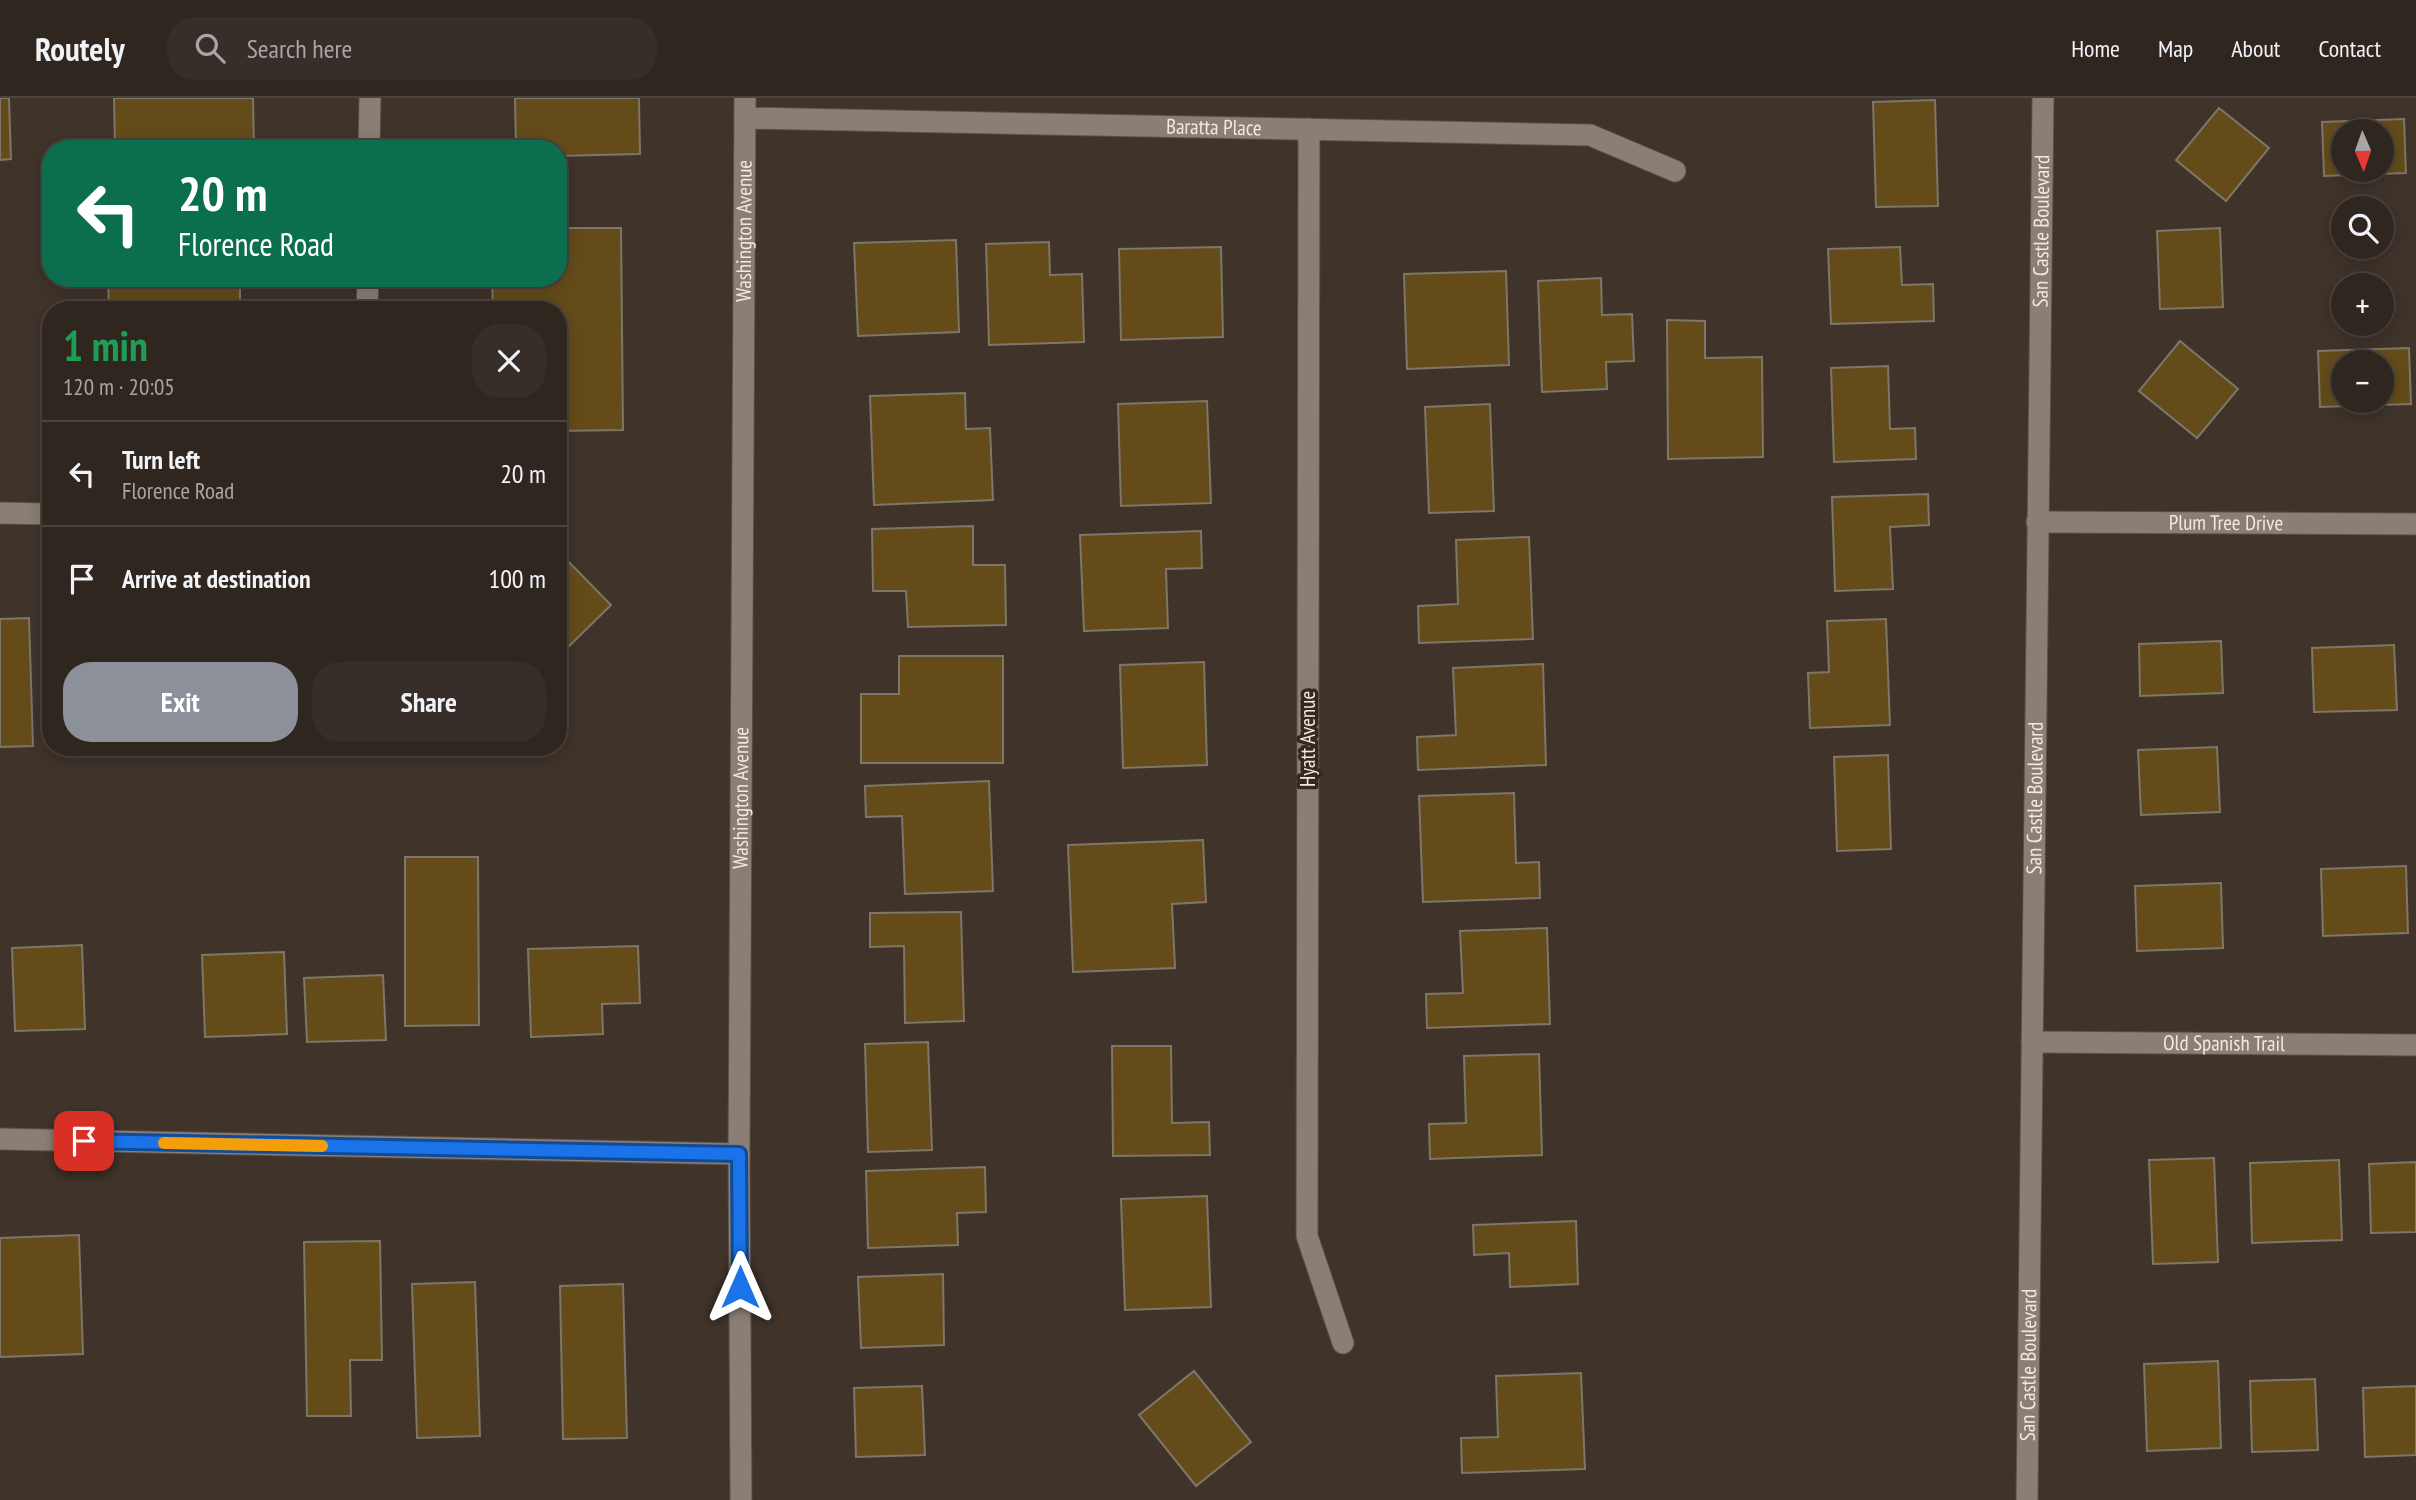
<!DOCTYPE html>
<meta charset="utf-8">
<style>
:root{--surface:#2f2620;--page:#372e29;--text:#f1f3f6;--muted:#a7a5a5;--line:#4a433e;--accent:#8c9099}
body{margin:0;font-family:"PT Sans Narrow",sans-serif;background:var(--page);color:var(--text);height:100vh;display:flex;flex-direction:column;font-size:26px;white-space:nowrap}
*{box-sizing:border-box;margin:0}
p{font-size:23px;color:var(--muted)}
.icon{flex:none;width:38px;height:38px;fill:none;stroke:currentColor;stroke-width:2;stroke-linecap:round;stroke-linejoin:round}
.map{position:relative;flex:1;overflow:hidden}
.details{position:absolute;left:42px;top:203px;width:525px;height:455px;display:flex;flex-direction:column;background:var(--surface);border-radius:28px;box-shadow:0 4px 18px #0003,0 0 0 2px var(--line)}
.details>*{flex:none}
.guide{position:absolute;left:42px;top:42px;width:525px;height:147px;border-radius:28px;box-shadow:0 4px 18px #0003,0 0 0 2px var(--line);background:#0b6e4f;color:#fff;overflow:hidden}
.needle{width:46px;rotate:178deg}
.controls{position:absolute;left:2331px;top:21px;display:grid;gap:14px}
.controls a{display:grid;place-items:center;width:63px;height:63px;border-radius:50%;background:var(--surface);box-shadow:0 4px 18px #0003,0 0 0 2px var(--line);font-size:35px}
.pin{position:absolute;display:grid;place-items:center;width:60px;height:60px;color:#fff;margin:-30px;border-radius:14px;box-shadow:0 4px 10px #0006}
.me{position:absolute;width:77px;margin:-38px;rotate:0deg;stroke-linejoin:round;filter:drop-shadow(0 0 5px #0008)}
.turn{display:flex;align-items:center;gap:24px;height:147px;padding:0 21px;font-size:32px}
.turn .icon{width:91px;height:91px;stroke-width:2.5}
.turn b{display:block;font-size:49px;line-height:60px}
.round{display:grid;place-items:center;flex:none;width:74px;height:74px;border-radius:28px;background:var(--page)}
.headline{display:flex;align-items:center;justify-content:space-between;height:119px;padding:0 21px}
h1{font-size:42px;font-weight:700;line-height:52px;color:#1e9e55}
.button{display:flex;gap:14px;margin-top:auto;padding:14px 21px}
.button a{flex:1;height:80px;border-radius:28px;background:var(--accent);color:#fff;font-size:28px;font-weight:700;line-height:80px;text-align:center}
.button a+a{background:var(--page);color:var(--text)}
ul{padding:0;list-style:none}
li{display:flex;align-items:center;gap:21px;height:105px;padding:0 21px;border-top:2px solid var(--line)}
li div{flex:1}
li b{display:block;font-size:26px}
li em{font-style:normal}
header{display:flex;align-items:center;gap:42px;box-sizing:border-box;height:98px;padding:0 35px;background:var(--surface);border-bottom:2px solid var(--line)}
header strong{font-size:33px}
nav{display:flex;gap:38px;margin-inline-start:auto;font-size:24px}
.search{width:490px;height:63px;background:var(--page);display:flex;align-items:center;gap:18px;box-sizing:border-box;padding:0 24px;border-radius:28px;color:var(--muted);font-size:26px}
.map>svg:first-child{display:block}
</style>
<header>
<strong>Routely</strong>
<div class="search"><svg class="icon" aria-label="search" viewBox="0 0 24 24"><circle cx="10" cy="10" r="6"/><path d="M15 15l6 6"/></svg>Search here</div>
<nav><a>Home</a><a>Map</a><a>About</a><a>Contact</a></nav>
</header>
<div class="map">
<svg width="2416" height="1402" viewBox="0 0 2416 1402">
<rect width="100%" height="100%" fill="#3f332a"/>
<g fill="#644c1a" stroke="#7e7669" stroke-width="2" fill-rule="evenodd">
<path d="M0,0h9l2,61 -11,1z"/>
<path d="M114,0h139l1,51h-139z"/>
<path d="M515,0h124l1,56 -82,2v-7h-42z"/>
<path d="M1935,2l3,106 -62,1 -3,-105z"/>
<path d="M2219,10l50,40 -43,53 -50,-41z"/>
<path d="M2404,21l2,54 -82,3 -2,-54zM2343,33h39v39h-39z"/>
<path d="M558,130h63l2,202 -65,1v-121h-65l-1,-32h66z"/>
<path d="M2220,130l3,79 -63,2 -3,-78z"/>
<path d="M956,142l3,92 -101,4 -4,-93z"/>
<path d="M1049,144l1,33 32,-1 2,68 -95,3 -3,-101z"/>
<path d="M1221,149l2,90 -102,3 -2,-91z"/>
<path d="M1900,149l2,38 31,-1 1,37 -103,3 -3,-75z"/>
<path d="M1506,173l3,94 -102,4 -3,-95z"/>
<path d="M108,180h132v32h-131z"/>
<path d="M1601,180l1,37 30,-1 2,47 -28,1 1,27 -65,3 -4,-111z"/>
<path d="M1667,222l38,1v37l57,-1 1,100 -95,2z"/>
<path d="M2180,243l58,48 -41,49 -58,-47z"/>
<path d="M2409,250l2,56 -91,3 -2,-56zM2343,264h39v39h-39z"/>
<path d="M1888,268l2,63 25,-1 1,31 -82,3 -3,-94z"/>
<path d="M965,295l1,36 24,-1 3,72 -119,5 -4,-109z"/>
<path d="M1207,303l4,102 -90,3 -3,-102z"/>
<path d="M1490,306l4,107 -65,2 -4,-106z"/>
<path d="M1928,396l1,31 -39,2 3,62 -58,2 -3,-94z"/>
<path d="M973,428v39h32l1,60 -98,2 -2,-36h-33l-1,-62z"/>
<path d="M1201,433l1,37 -36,1 2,59 -84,3 -4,-96z"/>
<path d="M1529,439l4,102 -114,4 -1,-37 40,-2 -2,-64z"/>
<path d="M558,453l53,54 -53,52z"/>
<path d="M29,520l4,128 -33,1v-128z"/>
<path d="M1886,521l4,106 -80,3 -2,-55 21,-1 -2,-51z"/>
<path d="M2221,543l2,52 -83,3 -1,-52z"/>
<path d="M2394,547l3,65 -83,2 -2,-64z"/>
<path d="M899,558h104v107h-142v-69h38z"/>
<path d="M1204,564l3,103 -84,3 -3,-103z"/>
<path d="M1543,566l3,101 -128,5 -1,-33 39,-2 -3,-67z"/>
<path d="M85,649h196v4l-196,2z"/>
<path d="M2217,649l3,65 -79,3 -3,-65z"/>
<path d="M1888,657l3,94 -54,2 -3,-94z"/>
<path d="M989,683l4,110 -88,3 -3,-78 -36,1 -1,-31z"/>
<path d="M1514,695l2,70 23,-1 1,36 -117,4 -4,-106z"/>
<path d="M1203,742l3,62 -34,2 3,64 -102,4 -5,-127z"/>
<path d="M405,759h73l1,168 -74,1z"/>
<path d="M2406,768l2,67 -85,3 -2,-67z"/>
<path d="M2221,785l2,65 -86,3 -2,-65z"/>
<path d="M961,814l3,109 -59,2 -1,-77 -34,1v-34z"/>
<path d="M1547,830l3,96 -123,4 -1,-34 37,-1 -3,-62z"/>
<path d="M82,847l3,84 -70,2 -3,-83z"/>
<path d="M638,848l2,57 -38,1 1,30 -72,3 -3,-88z"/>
<path d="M284,854l3,82 -82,3 -3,-82z"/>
<path d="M383,877l3,65 -79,2 -3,-64z"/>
<path d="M928,944l4,108 -64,2 -3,-108z"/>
<path d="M1112,948h59l1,77 37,-1 1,33 -97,1z"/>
<path d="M1539,956l3,101 -112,4 -1,-35 37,-1 -2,-67z"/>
<path d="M2214,1060l4,104 -65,2 -4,-104z"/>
<path d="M2339,1062l3,80 -90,3 -2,-80z"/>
<path d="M2416,1064v70l-45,1 -2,-69z"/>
<path d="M985,1069l1,45 -29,1 1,32 -90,3 -2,-77z"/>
<path d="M1207,1098l4,111 -86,3 -4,-111z"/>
<path d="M1576,1123l2,63 -68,3 -1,-34 -35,2 -1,-30z"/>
<path d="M79,1137l4,119 -83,3v-119z"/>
<path d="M380,1143l2,119h-32l1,56h-44l-3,-174z"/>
<path d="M943,1176l1,71 -83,3 -3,-71z"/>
<path d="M475,1184l5,154 -63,2 -5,-154z"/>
<path d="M623,1186l4,154 -64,1 -3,-153z"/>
<path d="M2218,1263l3,87 -74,3 -3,-87z"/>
<path d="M1194,1273l57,71 -55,44 -57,-71z"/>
<path d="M1581,1275l4,96 -123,4 -1,-35 37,-1 -2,-61z"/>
<path d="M2315,1281l3,71 -66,2 -2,-71z"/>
<path d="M922,1288l3,69 -69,2 -2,-69z"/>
<path d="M2416,1288v69l-51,2 -2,-69z"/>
</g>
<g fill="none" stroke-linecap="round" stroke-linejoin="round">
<g stroke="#5a5048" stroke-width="23">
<g id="minor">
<path id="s1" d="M745,20l845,17 85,36"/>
<path d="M1309,31l-2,1107 36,107"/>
<path d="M369,51l1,-51"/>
<path d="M367,212l1,-32"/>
<path d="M0,415l51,1"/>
<path id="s2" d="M2037,424l379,2"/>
<path id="s3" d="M2032,944l384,3"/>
<path d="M0,1041l739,15"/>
<path id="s4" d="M741,1402l-2,-346 6,-1056"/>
<path id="s5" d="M2027,1402l16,-1402"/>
</g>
</g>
<use href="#minor" stroke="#8b7e74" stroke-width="21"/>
</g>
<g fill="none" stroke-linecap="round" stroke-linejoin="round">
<g stroke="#114b97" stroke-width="18">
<path id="route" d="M84,1043l655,13 1,133"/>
</g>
<use href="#route" stroke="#1a73e8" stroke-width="12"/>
<path stroke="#f59e0b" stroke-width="12" d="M164,1045l158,3"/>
</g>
<g text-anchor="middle" stroke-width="7" stroke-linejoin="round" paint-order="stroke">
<g font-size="21" fill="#f0e8e2" stroke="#342920">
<text dy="7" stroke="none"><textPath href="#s1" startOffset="469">Baratta Place</textPath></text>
<text dy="7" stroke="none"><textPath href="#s4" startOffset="1269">Washington Avenue</textPath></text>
<text dy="7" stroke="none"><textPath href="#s5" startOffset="1269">San Castle Boulevard</textPath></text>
<text dy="7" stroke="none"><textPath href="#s2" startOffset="189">Plum Tree Drive</textPath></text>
<text transform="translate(1308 641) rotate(-90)" y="7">Hyatt Avenue</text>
<text dy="7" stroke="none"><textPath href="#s4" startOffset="702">Washington Avenue</textPath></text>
<text dy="7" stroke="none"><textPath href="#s5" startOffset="702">San Castle Boulevard</textPath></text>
<text dy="7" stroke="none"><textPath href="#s3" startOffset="192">Old Spanish Trail</textPath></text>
<text dy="7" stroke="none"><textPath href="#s5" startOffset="135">San Castle Boulevard</textPath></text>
</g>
</g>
</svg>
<div class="controls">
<a><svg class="needle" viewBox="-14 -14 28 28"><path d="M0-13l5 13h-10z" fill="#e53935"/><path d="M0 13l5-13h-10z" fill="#a7a5a5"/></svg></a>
<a><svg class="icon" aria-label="search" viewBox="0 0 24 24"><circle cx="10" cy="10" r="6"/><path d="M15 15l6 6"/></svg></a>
<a>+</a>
<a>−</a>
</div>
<div class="pin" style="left:84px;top:1043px;background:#d93025"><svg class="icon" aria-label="arrive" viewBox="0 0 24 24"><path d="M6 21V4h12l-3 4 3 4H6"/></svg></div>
<svg class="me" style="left:740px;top:1189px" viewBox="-20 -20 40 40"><path d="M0-17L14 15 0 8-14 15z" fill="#1a73e8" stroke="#fff" stroke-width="4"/></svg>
<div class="guide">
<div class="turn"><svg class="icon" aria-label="left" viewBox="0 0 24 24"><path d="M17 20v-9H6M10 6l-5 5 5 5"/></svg><div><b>20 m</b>Florence Road</div></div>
</div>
<section class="details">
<div class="headline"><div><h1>1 min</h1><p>120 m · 20:05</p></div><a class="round"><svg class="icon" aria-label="close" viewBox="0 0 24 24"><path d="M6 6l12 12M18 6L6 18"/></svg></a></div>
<ul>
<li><svg class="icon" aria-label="left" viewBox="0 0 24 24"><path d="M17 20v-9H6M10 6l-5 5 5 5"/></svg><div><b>Turn left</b><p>Florence Road</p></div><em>20 m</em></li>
<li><svg class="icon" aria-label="arrive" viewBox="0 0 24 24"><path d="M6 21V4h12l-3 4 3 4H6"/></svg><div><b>Arrive at destination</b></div><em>100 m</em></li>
</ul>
<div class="button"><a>Exit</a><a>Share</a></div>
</section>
</div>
